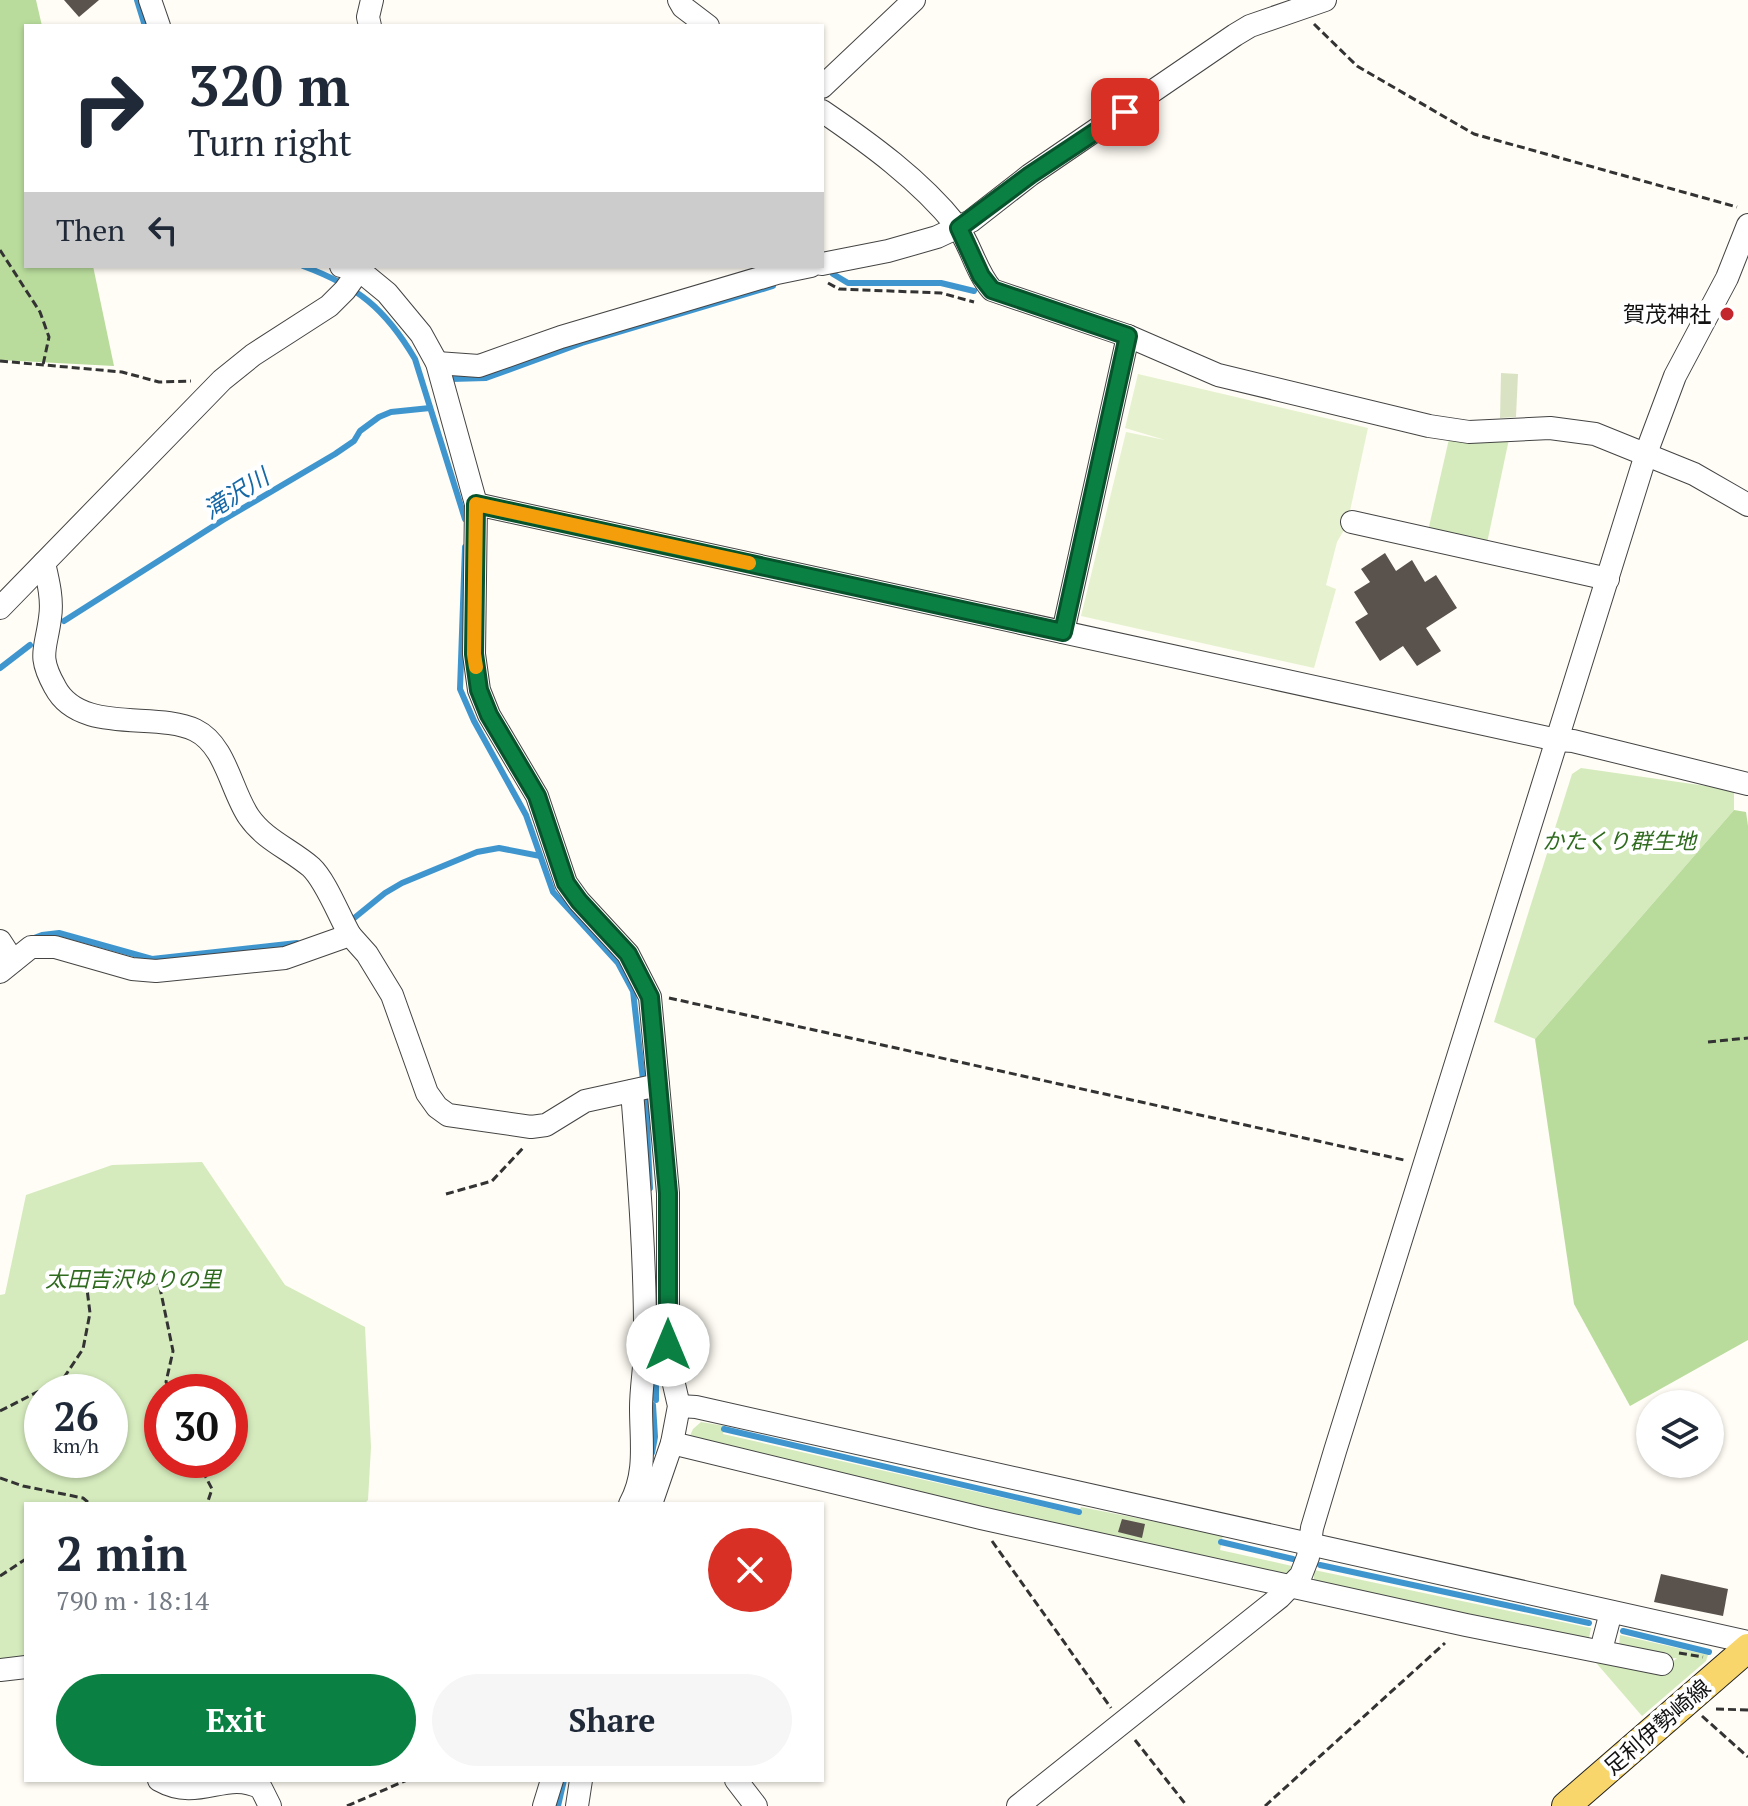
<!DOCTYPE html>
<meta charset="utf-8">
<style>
:root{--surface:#fff;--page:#f6f6f7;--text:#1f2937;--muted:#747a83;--accent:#0b8043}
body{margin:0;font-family:"PT Serif","Noto Sans JP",serif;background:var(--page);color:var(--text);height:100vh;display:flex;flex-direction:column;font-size:30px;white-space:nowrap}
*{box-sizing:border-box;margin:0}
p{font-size:26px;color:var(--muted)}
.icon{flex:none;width:44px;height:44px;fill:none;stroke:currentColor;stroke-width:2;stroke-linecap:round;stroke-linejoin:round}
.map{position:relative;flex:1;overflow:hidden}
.side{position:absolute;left:24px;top:1502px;width:800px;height:280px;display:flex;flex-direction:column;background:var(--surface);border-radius:0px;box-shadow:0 2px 6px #0004}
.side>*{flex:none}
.guide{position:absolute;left:24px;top:24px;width:800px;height:244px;border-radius:0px;box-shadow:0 2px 6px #0004;background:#fff;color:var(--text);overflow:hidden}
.controls{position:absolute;left:1636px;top:1390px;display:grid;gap:16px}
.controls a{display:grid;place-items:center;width:88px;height:88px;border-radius:50%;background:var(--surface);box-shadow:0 2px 6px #0004;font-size:40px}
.speed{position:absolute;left:24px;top:1374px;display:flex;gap:16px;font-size:40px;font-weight:700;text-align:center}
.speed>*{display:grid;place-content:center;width:104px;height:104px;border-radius:50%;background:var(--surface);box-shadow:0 2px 6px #0004;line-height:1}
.speed small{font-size:20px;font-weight:400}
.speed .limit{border:12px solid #d22;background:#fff;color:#111}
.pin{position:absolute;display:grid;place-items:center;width:68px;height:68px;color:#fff;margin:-34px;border-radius:16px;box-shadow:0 4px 12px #0006}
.me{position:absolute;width:88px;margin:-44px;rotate:0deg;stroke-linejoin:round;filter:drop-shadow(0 0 6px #0008)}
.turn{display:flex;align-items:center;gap:28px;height:168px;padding:0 32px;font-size:36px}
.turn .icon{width:104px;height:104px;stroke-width:2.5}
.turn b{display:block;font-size:56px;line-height:68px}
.then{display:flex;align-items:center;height:76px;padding:0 32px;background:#0003;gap:16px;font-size:30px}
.round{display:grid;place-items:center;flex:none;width:84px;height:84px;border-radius:42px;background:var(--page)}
.summary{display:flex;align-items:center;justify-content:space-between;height:136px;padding:0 32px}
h1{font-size:48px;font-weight:700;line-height:60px}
.primary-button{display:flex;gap:16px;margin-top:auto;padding:16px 32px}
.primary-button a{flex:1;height:92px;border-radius:48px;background:var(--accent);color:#fff;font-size:32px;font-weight:700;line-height:92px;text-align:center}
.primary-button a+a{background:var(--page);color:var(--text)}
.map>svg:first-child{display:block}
</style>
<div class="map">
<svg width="1748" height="1806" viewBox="0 0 1748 1806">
<rect width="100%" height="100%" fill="#fffdf5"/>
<g fill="#d5ebbd" fill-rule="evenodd">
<path d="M1449,439h60l-22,104 -59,-12z"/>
<path d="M1581,768l153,22v20l-199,229 -41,-17 78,-248z"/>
<path d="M202,1162l83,123 80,42 6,120 -3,53 -4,4h-338v172l-26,3v-384l5,-1 21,-99 86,-30zM42,1392h68v68h-68zM162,1392h68v68h-68z"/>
<path d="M701,1422l24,4 -2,8 355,81 3,-8 142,28 -3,15 72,16 -7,11 -597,-137 5,-11z"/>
<path d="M1314,1570l277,58 -2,10 -6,3 -266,-56 -3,-6z"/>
<path d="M1620,1635l88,20 -2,6 -64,55 -50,-58 70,14 15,-14 -13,1 -45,-14z"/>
</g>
<g fill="#b9dc9c">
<path d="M0,0h36l6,26h-16v240h67l21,100 -114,-6z"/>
<path d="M1734,810l12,2 2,14v514l-118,66 -56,-102 -39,-265z"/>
</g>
<path fill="#d9e3c4" d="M1501,373l17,1 -2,43 -16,1z"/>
<path fill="#e6f2cf" d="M1138,374l230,54 -18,83 4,2 -17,29 -11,43 10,4 -22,79 -233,-52 45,-184 39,8 -40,-12z"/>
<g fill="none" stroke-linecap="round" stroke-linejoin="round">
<g stroke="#3f96cf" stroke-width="6">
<path d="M137,0l8,26"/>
<path d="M303,266c54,20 82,42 112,93l50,160"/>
<path d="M833,274l15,9h93l33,8"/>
<path d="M451,379l35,-1 96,-35 191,-57"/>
<path d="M465,547l-5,142 14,32 52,94 27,77 65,71 15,28 13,116 4,81"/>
<path d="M64,621l159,-101 112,-66 19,-13 6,-10 19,-14 12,-5 39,-4"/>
<path d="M0,668l30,-23"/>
<path d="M353,919l32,-26 17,-10 75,-31 22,-4 41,8"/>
<path d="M34,938l8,-3 17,-2 93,26 145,-16"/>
<path d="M656,1347v53"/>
<path d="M724,1429l355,83"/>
<path d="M652,1453l3,-16 -2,-32"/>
<path d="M1221,1542l72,17"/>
<path d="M1320,1565l269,58"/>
<path d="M1623,1631l86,21"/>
<path d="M558,1806l6,-26"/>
</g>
</g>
<g fill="#5a524d">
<path d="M64,0h35l-20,17z"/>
<path d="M1385,553l11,18 16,-11 13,22 11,-7 21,33 -31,20 15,23 -24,15 -14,-20 -23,15 -25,-39 13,-8 -14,-22 16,-10 -9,-13z"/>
<path d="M1122,1519l23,5 -3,14 -24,-6z"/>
<path d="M1661,1574l67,15 -5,27 -69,-14z"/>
</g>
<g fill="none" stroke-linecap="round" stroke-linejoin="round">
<g stroke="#444" stroke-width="24">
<g id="minor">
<path d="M150,0l9,26"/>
<path d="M679,0l4,7 25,19"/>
<path d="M370,26l-2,-9 4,-17"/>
<path d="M822,87l92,-87"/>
<path d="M822,111c47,32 98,69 134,114 15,19 19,46 36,65l136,46 90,39 211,51 40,6 81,-4 45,6 99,40 54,31"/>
<path d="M822,264l66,-13 49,-14 34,-16 59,-46 205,-140 15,-9 75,-26"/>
<path d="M341,266l18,4 28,23 34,41 16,29 39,141 -2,150 5,36 10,25 48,81 29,87 13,18 49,53 22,43 18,196v152l2,22 9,39 -7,37 -21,61"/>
<path d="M437,363l42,3 82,-29 216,-64 34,-7"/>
<path d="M476,504l1081,236 16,1 175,43"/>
<path d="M1352,522l256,57"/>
<path d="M44,563c4,17 9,37 6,55 -4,32 -13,37 5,69 25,48 101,24 140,43 31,15 36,61 54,87 16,23 41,32 62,50 15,14 28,49 39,68"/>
<path d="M0,608l222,-228 31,-25 76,-49 16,-16 17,-24"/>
<path d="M1063,632l65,-296"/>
<path d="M0,941l13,20"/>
<path d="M0,972l31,-25h24l77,22 24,2 129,-13 65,-23 17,19 25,41 35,98 10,14 11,8 83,12 15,-2 39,-24 73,-16"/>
<path d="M679,1406l17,1 1052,235"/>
<path d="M672,1443l309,75 485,107 196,39"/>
<path d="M630,1504c17,-31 11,-62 11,-96 0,-18 3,-36 4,-54 1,-88 -6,-175 -13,-263"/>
<path d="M1601,1650l10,-38"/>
<path d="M0,1670l26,-3"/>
<path d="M159,1780c41,23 66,-11 102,8l9,18"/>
<path d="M736,1780l20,26"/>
<path d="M544,1806l8,-26"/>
<path d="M577,1806l4,-26"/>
<path d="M1018,1806l262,-209 21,-22 7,-18 4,-29 23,-77 313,-1003 27,-72 52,-98 21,-53"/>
</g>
</g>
<g stroke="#222" stroke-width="30">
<path id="major" d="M1566,1806l182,-158"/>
</g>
<g stroke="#333" stroke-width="3" stroke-dasharray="8 4" stroke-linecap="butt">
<path d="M1314,24l43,42 117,68 263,73"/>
<path d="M0,250l40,62 9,25 -6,28"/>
<path d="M828,283l11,6 102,4 33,9"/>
<path d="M0,361l122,11 37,10 32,-1"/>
<path d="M669,998l735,162"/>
<path d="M1708,1042l40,-4"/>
<path d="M446,1194l46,-13 32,-34"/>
<path d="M0,1411l63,-32 20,-30 7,-36 -4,-32 73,2 14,68 -7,31 7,10"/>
<path d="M197,1460l15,29 -5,15"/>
<path d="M0,1478l23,8 60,12 7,6"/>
<path d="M992,1541l119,167"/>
<path d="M0,1576l26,-17"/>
<path d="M1679,1653l24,4"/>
<path d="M1716,1709l32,1"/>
<path d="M1702,1716l46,41"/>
<path d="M1135,1740l52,66"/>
<path d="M347,1806l60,-26"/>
<path d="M1265,1806l180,-163"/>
</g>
<use href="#minor" stroke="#fff" stroke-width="22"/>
<use href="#major" stroke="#f9d66b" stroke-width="28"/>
</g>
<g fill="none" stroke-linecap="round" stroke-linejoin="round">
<g stroke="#07532c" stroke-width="20">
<path id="route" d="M668,1345v-152l-18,-196 -22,-43 -49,-53 -13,-18 -29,-87 -48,-81 -10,-25 -5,-36 2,-150 587,128 65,-296 -136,-46 -11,-14 -22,-48 71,-53 95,-63"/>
</g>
<use href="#route" stroke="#0b8043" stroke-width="14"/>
<path stroke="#f59e0b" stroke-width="14" d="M476,667l-2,-13 2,-150 273,59"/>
</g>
<circle fill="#c4262e" stroke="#fff" stroke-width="3" cx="1727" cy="314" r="8"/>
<g text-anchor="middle" stroke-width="8" stroke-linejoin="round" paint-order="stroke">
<g font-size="22" fill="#111" stroke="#fff" text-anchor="end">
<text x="1711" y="322">賀茂神社</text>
</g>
<g font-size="22" font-style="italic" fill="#2f6b1f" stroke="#fff">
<text x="1619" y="849">かたくり群生地</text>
<text x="133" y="1287">太田吉沢ゆりの里</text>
</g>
<g font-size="22" fill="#111" stroke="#fff">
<text transform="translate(1657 1727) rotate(-41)" y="8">足利伊勢崎線</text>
</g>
<g font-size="24" font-style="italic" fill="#1768a6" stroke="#fff">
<text transform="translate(236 494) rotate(-32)" y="8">滝沢川</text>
</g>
</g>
</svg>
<div class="controls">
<a><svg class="icon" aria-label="layers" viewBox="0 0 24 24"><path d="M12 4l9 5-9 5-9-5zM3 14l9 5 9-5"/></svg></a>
</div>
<div class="speed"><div>26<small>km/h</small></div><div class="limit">30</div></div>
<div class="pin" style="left:1125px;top:112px;background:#d93025"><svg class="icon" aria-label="arrive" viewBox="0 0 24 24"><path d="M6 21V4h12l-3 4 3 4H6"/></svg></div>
<svg class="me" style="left:668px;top:1345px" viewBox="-20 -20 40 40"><circle r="19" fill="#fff"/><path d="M0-13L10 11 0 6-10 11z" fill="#0b8043"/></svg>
<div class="guide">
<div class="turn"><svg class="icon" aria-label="right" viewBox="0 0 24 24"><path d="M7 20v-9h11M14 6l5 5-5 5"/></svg><div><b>320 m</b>Turn right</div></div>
<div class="then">Then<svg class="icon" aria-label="left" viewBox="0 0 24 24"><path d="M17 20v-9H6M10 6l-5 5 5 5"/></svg></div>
</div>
<section class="side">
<div class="summary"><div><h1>2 min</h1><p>790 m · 18:14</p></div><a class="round" style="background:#d93025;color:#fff"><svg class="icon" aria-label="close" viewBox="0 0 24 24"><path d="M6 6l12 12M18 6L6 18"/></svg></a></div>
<div class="primary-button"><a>Exit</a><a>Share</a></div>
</section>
</div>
